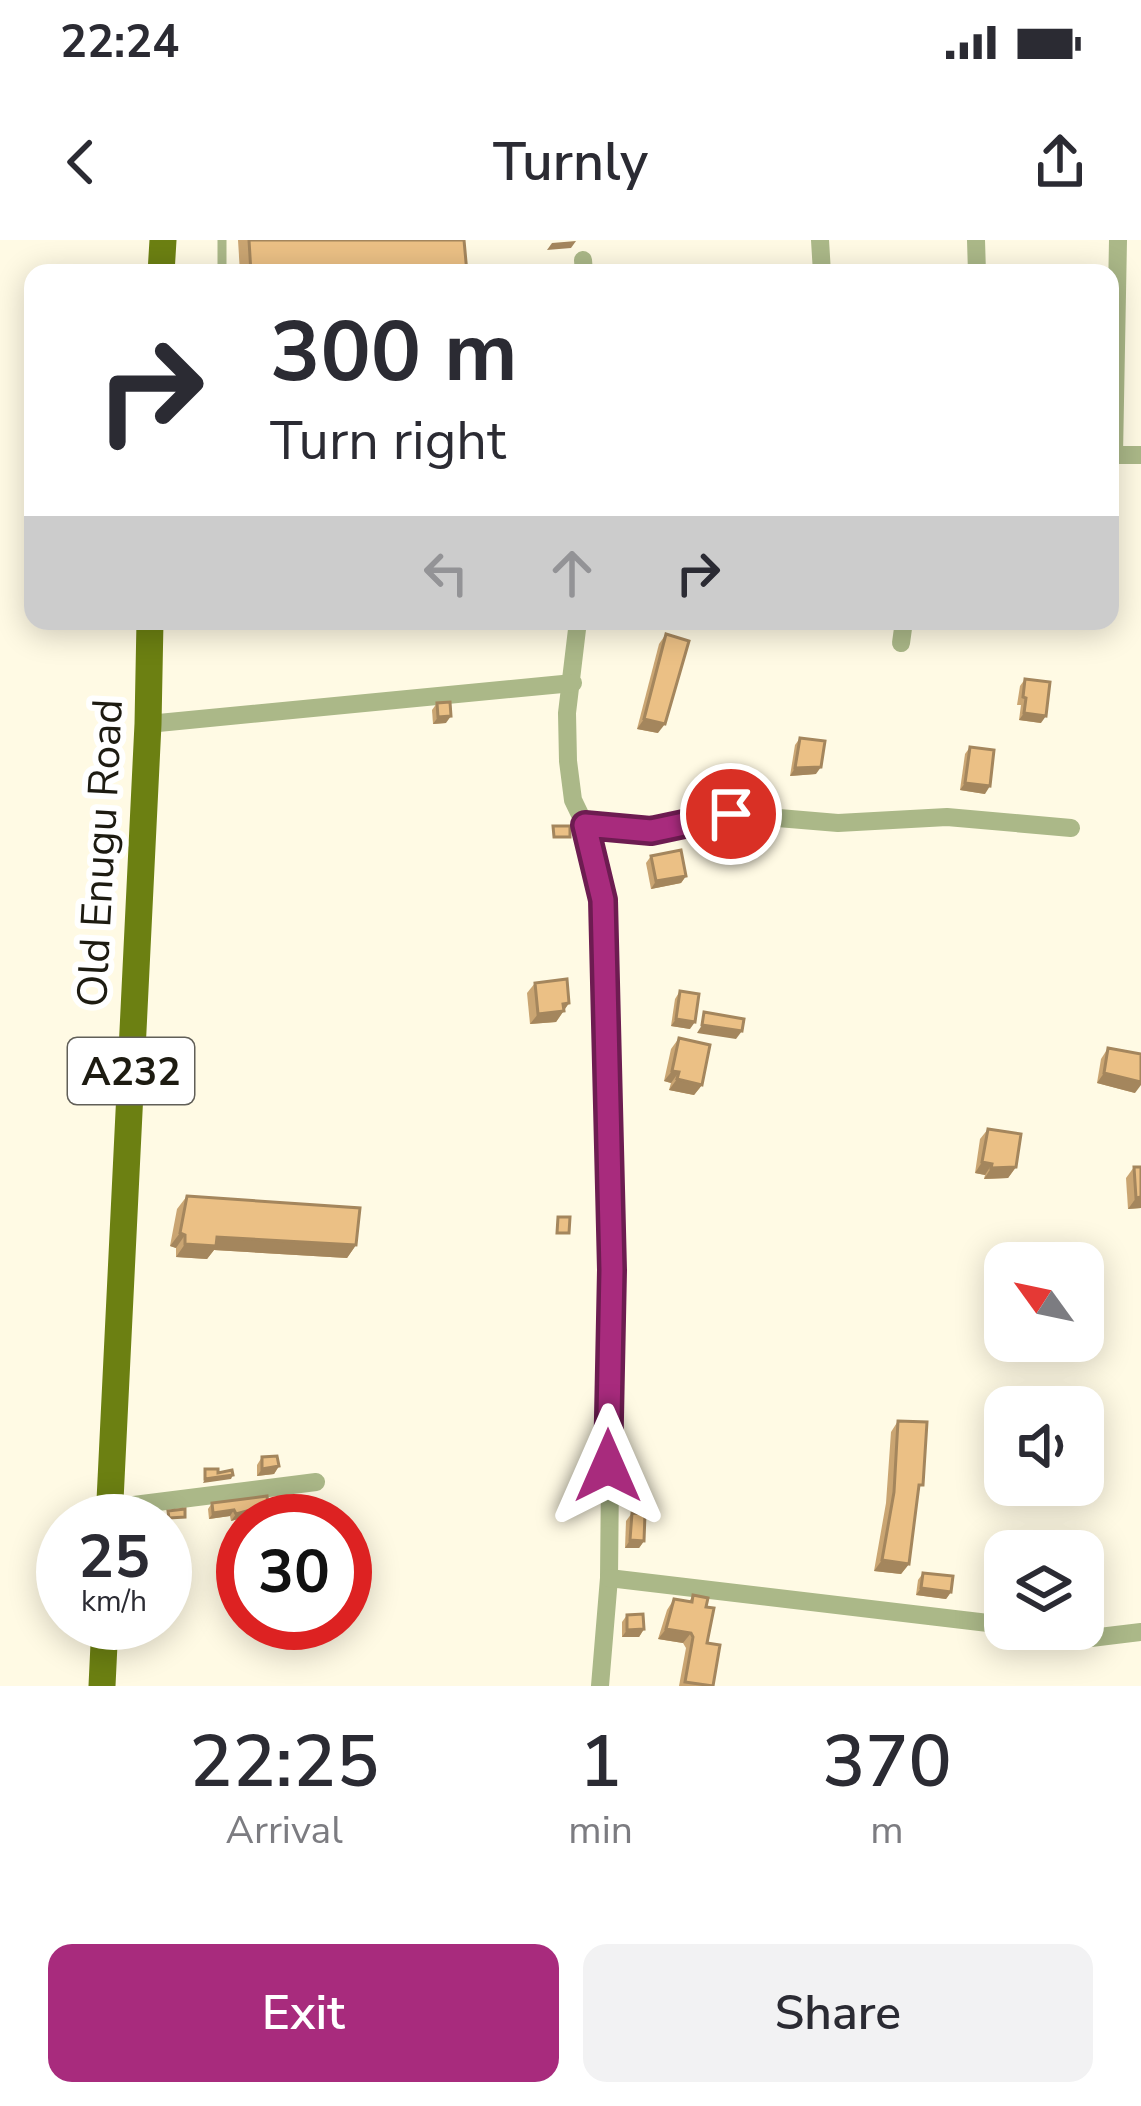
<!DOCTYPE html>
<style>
:root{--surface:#fff;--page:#f2f2f3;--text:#2b2b33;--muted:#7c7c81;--accent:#a82b7d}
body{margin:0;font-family:"Nunito Sans",sans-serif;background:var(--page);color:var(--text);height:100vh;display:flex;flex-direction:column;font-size:45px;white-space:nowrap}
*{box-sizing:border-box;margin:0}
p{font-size:39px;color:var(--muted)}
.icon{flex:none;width:66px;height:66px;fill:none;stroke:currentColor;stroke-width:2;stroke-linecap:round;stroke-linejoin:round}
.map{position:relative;height:1446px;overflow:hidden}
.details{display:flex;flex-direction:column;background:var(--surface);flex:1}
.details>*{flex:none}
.guide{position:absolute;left:24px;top:24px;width:1095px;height:366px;border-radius:24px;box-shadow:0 6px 30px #0003;background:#fff;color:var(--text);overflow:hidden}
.needle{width:78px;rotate:303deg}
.fabs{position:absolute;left:984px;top:1002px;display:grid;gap:24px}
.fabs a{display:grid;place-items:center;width:120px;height:120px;border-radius:24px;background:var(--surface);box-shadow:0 6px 30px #0003;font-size:60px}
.speed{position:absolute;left:36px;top:1254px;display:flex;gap:24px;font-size:60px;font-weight:700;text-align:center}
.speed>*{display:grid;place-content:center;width:156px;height:156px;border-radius:50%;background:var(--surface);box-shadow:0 6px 30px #0003;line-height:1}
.speed small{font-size:30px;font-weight:400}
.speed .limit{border:18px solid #d22;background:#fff;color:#111}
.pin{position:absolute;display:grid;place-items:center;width:102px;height:102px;color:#fff;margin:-51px;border:6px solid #fff;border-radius:50%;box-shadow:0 3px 12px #0007}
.me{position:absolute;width:132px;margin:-66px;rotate:0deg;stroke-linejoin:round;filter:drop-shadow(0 0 9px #0008)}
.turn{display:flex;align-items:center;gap:42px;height:252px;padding:0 48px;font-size:54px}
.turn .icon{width:156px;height:156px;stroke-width:2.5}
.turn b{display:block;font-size:84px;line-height:102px}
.lanes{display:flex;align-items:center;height:114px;padding:0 48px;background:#0003;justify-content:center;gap:60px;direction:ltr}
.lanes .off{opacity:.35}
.eta{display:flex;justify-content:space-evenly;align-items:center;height:204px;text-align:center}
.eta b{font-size:72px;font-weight:600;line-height:84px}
.action{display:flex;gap:24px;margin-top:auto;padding:24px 48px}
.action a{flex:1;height:138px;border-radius:24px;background:var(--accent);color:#fff;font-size:48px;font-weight:600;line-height:138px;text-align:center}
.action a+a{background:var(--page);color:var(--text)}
.status{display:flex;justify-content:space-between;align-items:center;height:84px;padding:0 60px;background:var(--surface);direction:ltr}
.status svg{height:33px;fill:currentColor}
header{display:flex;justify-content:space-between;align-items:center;height:156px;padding:0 48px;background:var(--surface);font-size:54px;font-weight:600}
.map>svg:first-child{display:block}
</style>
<div class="status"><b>22:24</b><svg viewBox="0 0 49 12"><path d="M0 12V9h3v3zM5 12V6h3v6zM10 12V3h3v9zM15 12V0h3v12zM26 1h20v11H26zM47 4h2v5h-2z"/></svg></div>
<header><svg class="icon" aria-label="back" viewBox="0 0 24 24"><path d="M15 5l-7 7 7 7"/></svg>Turnly<svg class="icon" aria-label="share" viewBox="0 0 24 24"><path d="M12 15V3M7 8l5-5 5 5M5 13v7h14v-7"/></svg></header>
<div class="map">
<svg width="1141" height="1446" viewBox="0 0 1141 1446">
<rect width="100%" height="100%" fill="#fffae4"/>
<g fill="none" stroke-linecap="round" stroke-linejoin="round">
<path stroke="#abb888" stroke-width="9" d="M222,0v33"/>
<g stroke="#abb888" stroke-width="18">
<path d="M820,0l2,33"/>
<path d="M976,0l1,33"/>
<path d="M583,20l1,13"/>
<path d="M1110,215h31"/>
<path d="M1114,215l4,-215"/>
<path d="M578,381l-11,92 1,48 5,39 12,25 18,75 9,371 -3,307 -9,108"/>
<path d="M901,403l3,-22"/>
<path d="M148,484l425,-41"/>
<path d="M585,585l66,6 80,-17 107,9 109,-6 124,11"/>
<path d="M110,1268l206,-26"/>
<path d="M609,1338l396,47"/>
<path d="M1031,1389l60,9 50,-6"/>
</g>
<g stroke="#6c8012" stroke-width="27">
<path d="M161,33l2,-33"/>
<path d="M109,1281l39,-797 2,-103"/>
<path d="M102,1446l3,-63"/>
</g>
</g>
<g fill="#caa572">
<path d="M238,0h226l3,33h-227z"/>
<path d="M666,394l-8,99 -21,-4 22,-85z"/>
<path d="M1025,439l16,44 -22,-3 2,-15h-4l3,-19z"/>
<path d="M437,463l9,20 -13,1 -1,-14z"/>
<path d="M800,498l16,36 -26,2 5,-31z"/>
<path d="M970,507l15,47 -25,-4 5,-36z"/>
<path d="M651,616l35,20 -5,7 -30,6 -5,-26z"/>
<path d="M535,743l34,20 -13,19 -26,2 -3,-31z"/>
<path d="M680,751l10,38 -19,-3 4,-27z"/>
<path d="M679,798l23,47 -8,10 -25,-5 2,-7 -7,-2 7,-32z"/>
<path d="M1108,808l27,45 -38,-10 4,-24z"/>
<path d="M988,889l28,38 -8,11 -24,1 1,-4 -10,-2 5,-34z"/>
<path d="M1134,927l7,41 -13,1 -2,-31z"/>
<path d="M187,956l169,49 -9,13 -133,-8 -7,9 -31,-2v-9l-6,-2 7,-37z"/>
<path d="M898,1181l11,143 -8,10 -27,-3 12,-68 5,-71z"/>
<path d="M262,1217l17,9 -5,8 -17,2v-11z"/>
<path d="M267,1256l-3,22 -14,2 -1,-4 -18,5 -1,-5 -21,3 -1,-10 4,-6z"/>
<path d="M632,1273l12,28 -5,7h-14l1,-27z"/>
<path d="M923,1333l28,19 -5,7 -30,-4 2,-15z"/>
<path d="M693,1355l13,12 1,36 6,43h-34l7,-38 -3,-5 -25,-4 9,-29 7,-11 15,3z"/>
<path d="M627,1375l17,14 -5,8h-17v-15z"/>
</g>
<g fill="#a4865d">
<path d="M576,1l-5,7 -24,2 5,-7z"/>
<path d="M1024,473l22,3 -5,7 -22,-3z"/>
<path d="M451,476l-5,7 -13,1 5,-7z"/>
<path d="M644,479l21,5 -7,9 -21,-4z"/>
<path d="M821,527l-5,7 -26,2 5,-8z"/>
<path d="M965,543l25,3 -5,8 -25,-4z"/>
<path d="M686,636l-5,7 -30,6 5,-8z"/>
<path d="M569,763l-13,19 -26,2 8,-10z"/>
<path d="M676,779l19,3 -5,7 -19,-3z"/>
<path d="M702,785l40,6 -6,8 -39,-6z"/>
<path d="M672,831l7,1 -8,11 -7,-2z"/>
<path d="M1104,833l37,9v3l-6,8 -38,-10z"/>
<path d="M677,839l25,6 -8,10 -25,-5z"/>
<path d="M982,922l10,2 -7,11 -10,-2z"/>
<path d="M1016,927l-8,11 -24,1 7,-11z"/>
<path d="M1141,957v11l-13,1 8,-11z"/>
<path d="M180,993l5,2 -9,13 -6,-2z"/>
<path d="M217,997l139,8 -9,13 -133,-8 -7,9 -31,-2 9,-13z"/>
<path d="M1083,1087l11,2 -5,7 -6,-1z"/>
<path d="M279,1226l-5,8 -17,2 5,-7z"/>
<path d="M233,1235l-2,4 -28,4 2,-4z"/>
<path d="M254,1269l-5,7 -18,5 5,-7z"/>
<path d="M234,1270l-4,6 -21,3 4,-6z"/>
<path d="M269,1272l-5,6 -14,2 4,-6z"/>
<path d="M630,1300l14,1 -5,7h-14z"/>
<path d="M882,1320l27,4 -8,10 -27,-3z"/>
<path d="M921,1348l30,4 -5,7 -30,-4z"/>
<path d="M644,1389l-5,8h-17l5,-7z"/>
<path d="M666,1389l25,4 -8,10 -25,-4z"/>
</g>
<g fill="#ebc085" stroke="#a4865d" stroke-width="3">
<path d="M249,0h215l3,33h-216z"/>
<path d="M579,27l1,6h-24l-1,-3z"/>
<path d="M666,394l23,7 -24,83 -21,-5z"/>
<path d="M1025,439l25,3 -4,34 -22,-3 2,-15 -3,-1z"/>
<path d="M450,462l1,14 -13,1 -1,-14z"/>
<path d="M800,498l25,3 -4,26 -26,1z"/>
<path d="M970,507l24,3 -4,36 -25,-3z"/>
<path d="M553,586h17v11h-16z"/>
<path d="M681,610l5,26 -30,5 -5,-25z"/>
<path d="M567,739l2,24 -6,1 1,7 -26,3 -3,-31z"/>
<path d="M680,751l19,3 -4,28 -19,-3z"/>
<path d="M704,772l40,7 -2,12 -40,-6z"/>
<path d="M679,798l31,7 -8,40 -25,-6 2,-7 -7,-1z"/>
<path d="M1108,808l33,6v28l-37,-9z"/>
<path d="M988,889l33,5 -5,33 -25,1 1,-4 -10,-2z"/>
<path d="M1134,927h7v30l-5,1z"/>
<path d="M187,956l173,12 -4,37 -139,-8 -1,9 -31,-2v-9l-5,-2z"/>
<path d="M558,977h12l-1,16h-12z"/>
<path d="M1083,1041l18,3 -7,45 -11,-2z"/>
<path d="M898,1181l29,1 -4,63h-4l-10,79 -27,-4 12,-68z"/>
<path d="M277,1216l2,10 -17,3v-12z"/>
<path d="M205,1229h13v4l14,-3 1,5 -28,4z"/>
<path d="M267,1256l2,16 -15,2v-5l-18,5 -2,-4 -21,3 -1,-10z"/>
<path d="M185,1269v8l-16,1 -1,-7z"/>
<path d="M632,1273l13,1 -1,27 -14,-1z"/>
<path d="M923,1333l30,3 -2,16 -30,-4z"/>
<path d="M693,1355l15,3 -2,9 8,1 -7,35 13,2 -7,41 -28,-4 8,-45 -2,-4 -25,-4 8,-30 18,3z"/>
<path d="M643,1374l1,15 -17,1v-15z"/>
</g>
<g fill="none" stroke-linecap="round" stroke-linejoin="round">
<g stroke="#6d1c51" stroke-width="30">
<path id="route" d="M608,1226l4,-196 -9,-370 -18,-75 66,6 80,-17"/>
</g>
<use href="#route" stroke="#a82b7d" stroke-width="21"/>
</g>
<g text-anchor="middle" stroke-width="12" stroke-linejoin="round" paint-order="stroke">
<rect fill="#fff" stroke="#615f58" stroke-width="3" x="68" y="798" width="126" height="66" rx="9"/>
<g font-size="39" font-weight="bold" fill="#1d1b11">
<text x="131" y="845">A232</text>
</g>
<g font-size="42" fill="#1d1b11" stroke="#fff">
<text transform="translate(99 613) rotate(-87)" y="15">Old Enugu Road</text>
</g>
</g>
</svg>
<div class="fabs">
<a><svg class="needle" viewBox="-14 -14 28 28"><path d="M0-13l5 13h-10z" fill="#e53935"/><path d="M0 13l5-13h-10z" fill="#7c7c81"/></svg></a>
<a><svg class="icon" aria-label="sound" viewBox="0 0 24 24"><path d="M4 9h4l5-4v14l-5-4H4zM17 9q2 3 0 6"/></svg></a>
<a><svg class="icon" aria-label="layers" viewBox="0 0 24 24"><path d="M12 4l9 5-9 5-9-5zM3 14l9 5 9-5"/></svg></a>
</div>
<div class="speed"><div>25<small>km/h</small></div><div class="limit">30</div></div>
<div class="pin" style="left:731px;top:574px;background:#d93025"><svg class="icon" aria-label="arrive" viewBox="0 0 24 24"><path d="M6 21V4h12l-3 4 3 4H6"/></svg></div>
<svg class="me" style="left:608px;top:1226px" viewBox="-20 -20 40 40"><path d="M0-17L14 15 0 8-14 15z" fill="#a82b7d" stroke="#fff" stroke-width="4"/></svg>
<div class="guide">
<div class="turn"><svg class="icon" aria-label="right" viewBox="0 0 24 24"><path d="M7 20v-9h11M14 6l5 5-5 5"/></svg><div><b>300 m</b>Turn right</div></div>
<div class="lanes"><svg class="icon off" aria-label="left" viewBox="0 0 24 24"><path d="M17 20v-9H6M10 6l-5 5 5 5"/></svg><svg class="icon off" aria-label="ahead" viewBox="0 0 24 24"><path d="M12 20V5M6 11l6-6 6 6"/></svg><svg class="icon" aria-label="right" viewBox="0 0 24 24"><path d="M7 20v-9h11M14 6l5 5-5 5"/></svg></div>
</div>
</div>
<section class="details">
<div class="eta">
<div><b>22:25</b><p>Arrival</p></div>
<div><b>1</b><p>min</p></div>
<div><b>370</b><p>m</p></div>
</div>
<div class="action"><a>Exit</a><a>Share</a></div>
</section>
